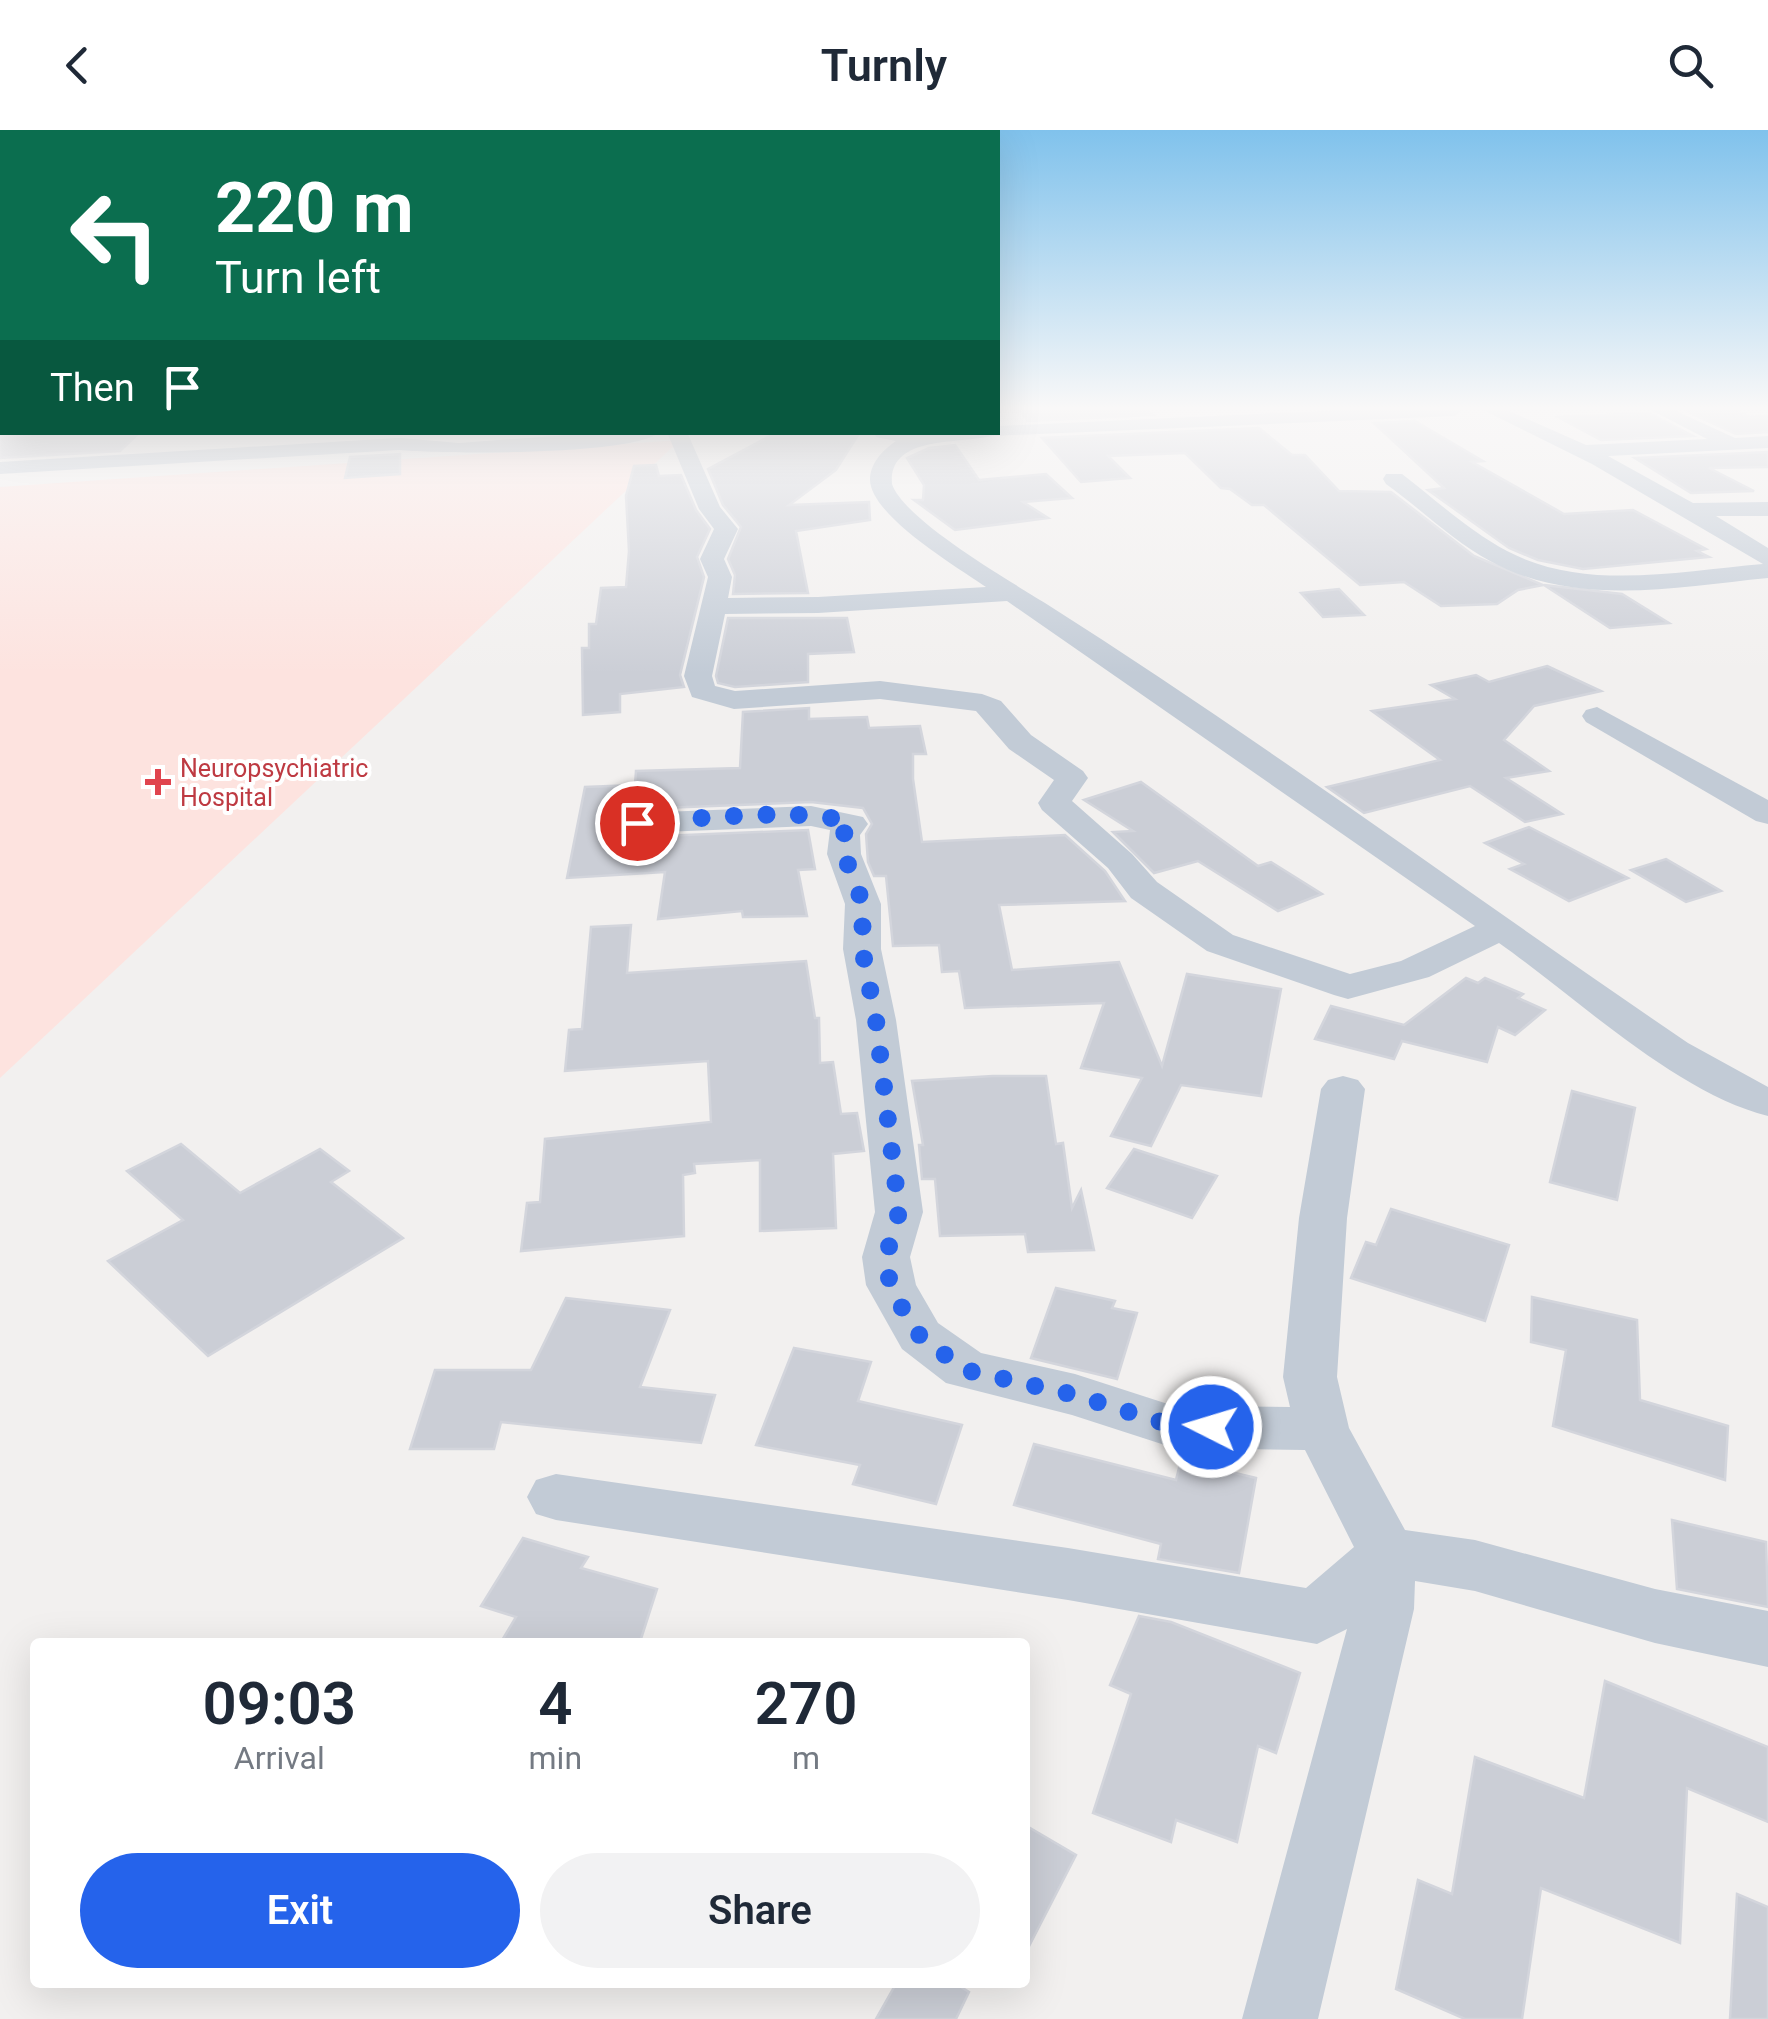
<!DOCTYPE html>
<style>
:root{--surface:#fff;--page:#f2f2f3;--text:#1f2937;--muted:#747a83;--accent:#2563eb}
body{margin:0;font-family:Roboto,sans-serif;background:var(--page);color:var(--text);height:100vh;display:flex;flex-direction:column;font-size:38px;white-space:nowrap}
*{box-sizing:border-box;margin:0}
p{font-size:32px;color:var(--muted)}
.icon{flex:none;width:55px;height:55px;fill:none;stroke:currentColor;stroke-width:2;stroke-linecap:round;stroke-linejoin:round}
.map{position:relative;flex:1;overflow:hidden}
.details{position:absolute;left:30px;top:1508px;width:1000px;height:350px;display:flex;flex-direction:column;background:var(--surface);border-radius:10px;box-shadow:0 10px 40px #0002}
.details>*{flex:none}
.top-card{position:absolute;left:0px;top:0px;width:1000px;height:305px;box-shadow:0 10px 40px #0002;background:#0b6e4f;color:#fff;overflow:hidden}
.pin{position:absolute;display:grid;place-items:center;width:85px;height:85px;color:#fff;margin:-42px;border:5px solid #fff;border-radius:50%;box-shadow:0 2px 10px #0007}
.me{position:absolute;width:110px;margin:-55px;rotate:275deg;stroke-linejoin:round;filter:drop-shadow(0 0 8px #0008)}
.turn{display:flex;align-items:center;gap:35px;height:210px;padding:0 50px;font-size:45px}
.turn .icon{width:130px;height:130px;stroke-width:2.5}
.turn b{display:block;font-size:70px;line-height:85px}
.then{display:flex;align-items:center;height:95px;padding:0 50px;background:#0003;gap:20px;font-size:38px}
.eta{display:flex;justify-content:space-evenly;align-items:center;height:170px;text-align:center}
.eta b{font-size:60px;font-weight:600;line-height:70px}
.button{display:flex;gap:20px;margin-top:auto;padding:20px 50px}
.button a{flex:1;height:115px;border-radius:60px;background:var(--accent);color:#fff;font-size:40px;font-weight:600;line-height:115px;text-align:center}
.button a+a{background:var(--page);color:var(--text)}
header{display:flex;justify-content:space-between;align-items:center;height:130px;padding:0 50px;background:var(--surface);font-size:45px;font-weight:600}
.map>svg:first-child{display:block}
</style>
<header><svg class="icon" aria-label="back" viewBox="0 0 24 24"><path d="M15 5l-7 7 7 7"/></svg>Turnly<svg class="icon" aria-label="search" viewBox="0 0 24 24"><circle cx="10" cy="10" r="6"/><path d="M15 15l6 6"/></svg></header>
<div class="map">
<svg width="1768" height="1889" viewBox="0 0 1768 1889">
<rect width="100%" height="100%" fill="#f2f0ef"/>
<path fill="#fde3df" d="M680,310l-680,638v-591z"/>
<g fill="#cbced6" stroke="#d3d5dc" stroke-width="2.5">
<path d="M1064,280h83l6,5 -125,6 -8,-10z"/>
<path d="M1686,281h51l13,6 18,-1v16l-32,2z"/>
<path d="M1649,283l44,23 -92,4 -43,-23z"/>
<path d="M1415,291l68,40 -11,1 92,52 69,-4 73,39 -9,2 12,6 -126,12 -45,-9 -29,-12 -81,-58 16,-2 -70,-65z"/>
<path d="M1259,298l33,27h13l34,36 52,1 83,64 69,29 -25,5 -21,14 -56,2 -37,-24 -44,3 -96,-80h-12l-22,-16 -9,-1 -36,-35 -77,3 22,22 -49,4 -39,-44z"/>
<path d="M34,302h106l-20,19 -120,7v-23l29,1z"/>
<path d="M792,302h68l-24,38 -47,35 80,-3 1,18 -74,11 12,62 -75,1 2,-19 -7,-16 13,-32 -18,-22 -15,-36 64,-34z"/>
<path d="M955,315l24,35 67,-6 26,24 -49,4 25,16 -93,12 -41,-30h9l1,-15 -17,-27 22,-10z"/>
<path d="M1768,322v15l-59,1 45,23 -63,2 -56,-35z"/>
<path d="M400,324v20l-55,4 5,-21z"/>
<path d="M656,335l3,11 22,-1 15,35 14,19 -13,28 7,20 -24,98 4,12 -64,7v18l-37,3 -1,-67h7v-24h7l5,-36 25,-1 3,-36 -3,-55 8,-30z"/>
<path d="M1544,455l78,9 47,29 -59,5z"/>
<path d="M1339,459l25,26 -41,2 -22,-24z"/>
<path d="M728,488h119l7,34 -46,2v28l-73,5 -17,-4 -2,-7z"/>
<path d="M1547,536l54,25 -67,15 -30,34 45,31 -43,7 56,36 -37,8 -55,-36 -106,27 -37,-26 113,-27 -68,-49 83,-12 -24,-14 45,-10 13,7z"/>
<path d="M809,578v11l58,-2 2,11 51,-2 6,28h-13v25l9,63 143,-7 40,36 20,30 -126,4 13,65 107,-8 43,104 25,-92 94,15 -20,107 -80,-11 -30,61 -40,-10 31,-58 -61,-10 23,-65 -139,5 -6,-37 -17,1 -3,-27 -46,1 -7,-70h-12l-6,-14 -2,-28 6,-10 -9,-16 -52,-6 -174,7 -13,3 -7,9 5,11 15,5 171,-7 7,39 -17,1 9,46 -64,1 -1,-6 -84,8 7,-47 -98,6 18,-91 50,-2 1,-14 104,-3 3,-56z"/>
<path d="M1141,652l117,84 13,-4 51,32 -44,17 -80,-50 -44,12 -41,-41 20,-1 -49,-31z"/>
<path d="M1529,697l99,51 -59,23 -59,-32 14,-5 -39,-21z"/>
<path d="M1666,729l55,32 -35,11 -55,-32z"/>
<path d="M631,795l-4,48 179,-12 9,57h4l1,45 13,-1 8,52 16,-1 7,38 -31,3 3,74 -76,3v-71l-66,4 1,9 -12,2 1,61 -163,15 6,-48 13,-1 5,-63 166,-17 -3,-61 -143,10 4,-41 13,-1 9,-102z"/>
<path d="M1466,848l12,5 7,-5 38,16 -5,4 27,12 -30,25 -17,-8 -11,35 -85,-21 -8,18 -79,-20 16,-33 73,19z"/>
<path d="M993,946h53l10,68 7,-1 9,65 9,-18 13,60 -66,2 -3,-18 -85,2 -5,-57h-13l-3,-34h4l-11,-64z"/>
<path d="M1572,961l63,17 -18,92 -67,-18z"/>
<path d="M181,1014l59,49 80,-44 29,22 -18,11 72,56 -195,118 -100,-95 75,-41 -56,-49z"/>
<path d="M1134,1019l83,27 -25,42 -85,-30z"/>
<path d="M1391,1079l118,36 -24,76 -134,-43 15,-36 10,3z"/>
<path d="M1056,1158l59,13 -3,7 25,5 -20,66 -86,-21z"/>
<path d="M1532,1167l105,23 3,80 88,26 -3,54 -172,-54 13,-76 -35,-8z"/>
<path d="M566,1168l104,12 -30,77 75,8 -14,48 -200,-21 -7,27h-84l25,-79h96z"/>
<path d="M794,1218l77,14 -13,39 104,24 -26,79 -83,-20 7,-19 -104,-20z"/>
<path d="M1034,1314l142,36 5,-20 75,18 -17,95 -81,-14 3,-15 -147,-39z"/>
<path d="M1672,1390l94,22 2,65 -91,-18z"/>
<path d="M523,1408l65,19 -7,11 76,21 -17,53h-139l15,-25 -35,-11z"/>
<path d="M1139,1486l32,6 129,51 -24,80 -18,-7 -21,96 -61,-22 -5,22 -78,-29 38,-119 -21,-9z"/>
<path d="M1605,1551l163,66v75l-81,-34 -7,155 -139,-55 -19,131h-57l-69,-30 22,-109 34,14 23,-137 109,41z"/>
<path d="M1025,1695l51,30 -51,99z"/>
<path d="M1737,1764l31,13v112h-38z"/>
<path d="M897,1852h56l16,10 -13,27h-80z"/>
</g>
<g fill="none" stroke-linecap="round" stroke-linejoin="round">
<g fill="#c2cbd6" fill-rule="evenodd">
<path d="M1345,280h118l-9,6 -462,20c-33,8 -104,-1 -100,48 12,36 118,97 153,119 219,139 428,294 643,440l80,44v29c-92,-23 -191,-118 -269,-173l-70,34 -81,22 -14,-4 -127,-44 -76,-53 -23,-30 -66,-58 -4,-7 16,-23 -45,-31 -33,-38 -96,-12 -146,10 -42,-12 -8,-21 24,-99 -8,-18 14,-30 -15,-20 -32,-77h20l33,75 18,22 -14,30 8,18 -4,21 90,-1 168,-10c-29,-20 -115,-71 -116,-107 0,-17 13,-30 26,-39l-20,-4 -2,-5h124v-6zM1007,471l468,325 -74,35 -51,13 -117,-39 -76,-53 -25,-28 -60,-53 16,-23 -5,-7 -52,-36 -30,-34 -19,-7 -102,-13 -145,10 -20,-5 -3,-10 13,-62 93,-1z"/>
<path d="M1483,280h24l79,35 121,-6 -56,-29h23l61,28 33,-2v12l-160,8 85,47 75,-1v14h-52l52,32v30c-92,9 -192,30 -278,-17 -37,-20 -69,-52 -104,-77l-3,-5 3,-5h16c34,26 67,57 105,77 78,41 172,20 256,13l-171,-100z"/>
<path d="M611,302h49c-29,24 -217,22 -261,18l-399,24v-12l399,-24 60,5z"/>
<path d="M1597,577l171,93v24l-12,-3 -170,-99 -4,-6 4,-6z"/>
<path d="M811,676l52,11 5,7 -8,11 1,19 20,50v45l15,71 27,192 -13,45 6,28 22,38 43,30 94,21 99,32 116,1 -7,-30 16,-159 22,-129 7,-9 15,-4 15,4 7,9 -18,129 -10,159 12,51 56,102 70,10 180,49 113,22v56l-113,-24 -180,-52 -60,-10 -1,28 -96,410h-76l105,-390 -30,15 -249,-44 -512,-80 -20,-6 -9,-17 9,-17 20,-6 512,74 238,40 48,-41 -49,-97 -131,-2 -102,-33 -126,-32 -44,-34 -36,-64 -4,-28 13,-45 -19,-192 -13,-71 2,-45 -18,-50 3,-24 -19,-4 -174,7 -12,-3 -5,-7 5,-7 12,-3z"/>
</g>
</g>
<linearGradient id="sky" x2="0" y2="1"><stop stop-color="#80c2ec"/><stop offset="0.51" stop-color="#f9f8f8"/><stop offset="1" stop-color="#f9f8f8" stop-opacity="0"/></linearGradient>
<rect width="1768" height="544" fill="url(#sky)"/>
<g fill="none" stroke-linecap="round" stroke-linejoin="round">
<path stroke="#2563eb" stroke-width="18" stroke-dasharray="0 32.4" d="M637,693c46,-3 178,-18 214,1l-8,11 1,19 19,50 -1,44 14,72 23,192 -13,45 4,28 11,21 19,30 45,34 110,25 99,31 37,1"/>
</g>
<path fill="#e0444e" stroke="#fff" stroke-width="4" d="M153 637h10v10h10v10h-10v10h-10v-10h-10v-10h10z"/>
<g text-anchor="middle" stroke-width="8" stroke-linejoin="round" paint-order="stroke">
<g font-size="25" fill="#be3a42" stroke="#fff" text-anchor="start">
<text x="180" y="647">Neuropsychiatric<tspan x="180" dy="29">Hospital</tspan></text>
</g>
</g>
</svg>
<div class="pin" style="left:637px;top:693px;background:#d93025"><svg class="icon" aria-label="arrive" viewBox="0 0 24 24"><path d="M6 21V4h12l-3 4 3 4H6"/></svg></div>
<svg class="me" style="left:1211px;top:1297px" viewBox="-20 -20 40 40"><circle r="17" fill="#2563eb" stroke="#fff" stroke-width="3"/><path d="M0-11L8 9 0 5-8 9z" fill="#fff"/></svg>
<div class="top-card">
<div class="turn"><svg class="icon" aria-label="left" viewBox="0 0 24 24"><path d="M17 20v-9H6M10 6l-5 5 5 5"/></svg><div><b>220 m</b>Turn left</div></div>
<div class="then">Then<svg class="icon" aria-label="arrive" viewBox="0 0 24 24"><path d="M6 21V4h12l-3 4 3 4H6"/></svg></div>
</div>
<section class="details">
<div class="eta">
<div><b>09:03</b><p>Arrival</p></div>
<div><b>4</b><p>min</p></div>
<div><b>270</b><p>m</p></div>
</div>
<div class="button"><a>Exit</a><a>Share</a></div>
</section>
</div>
